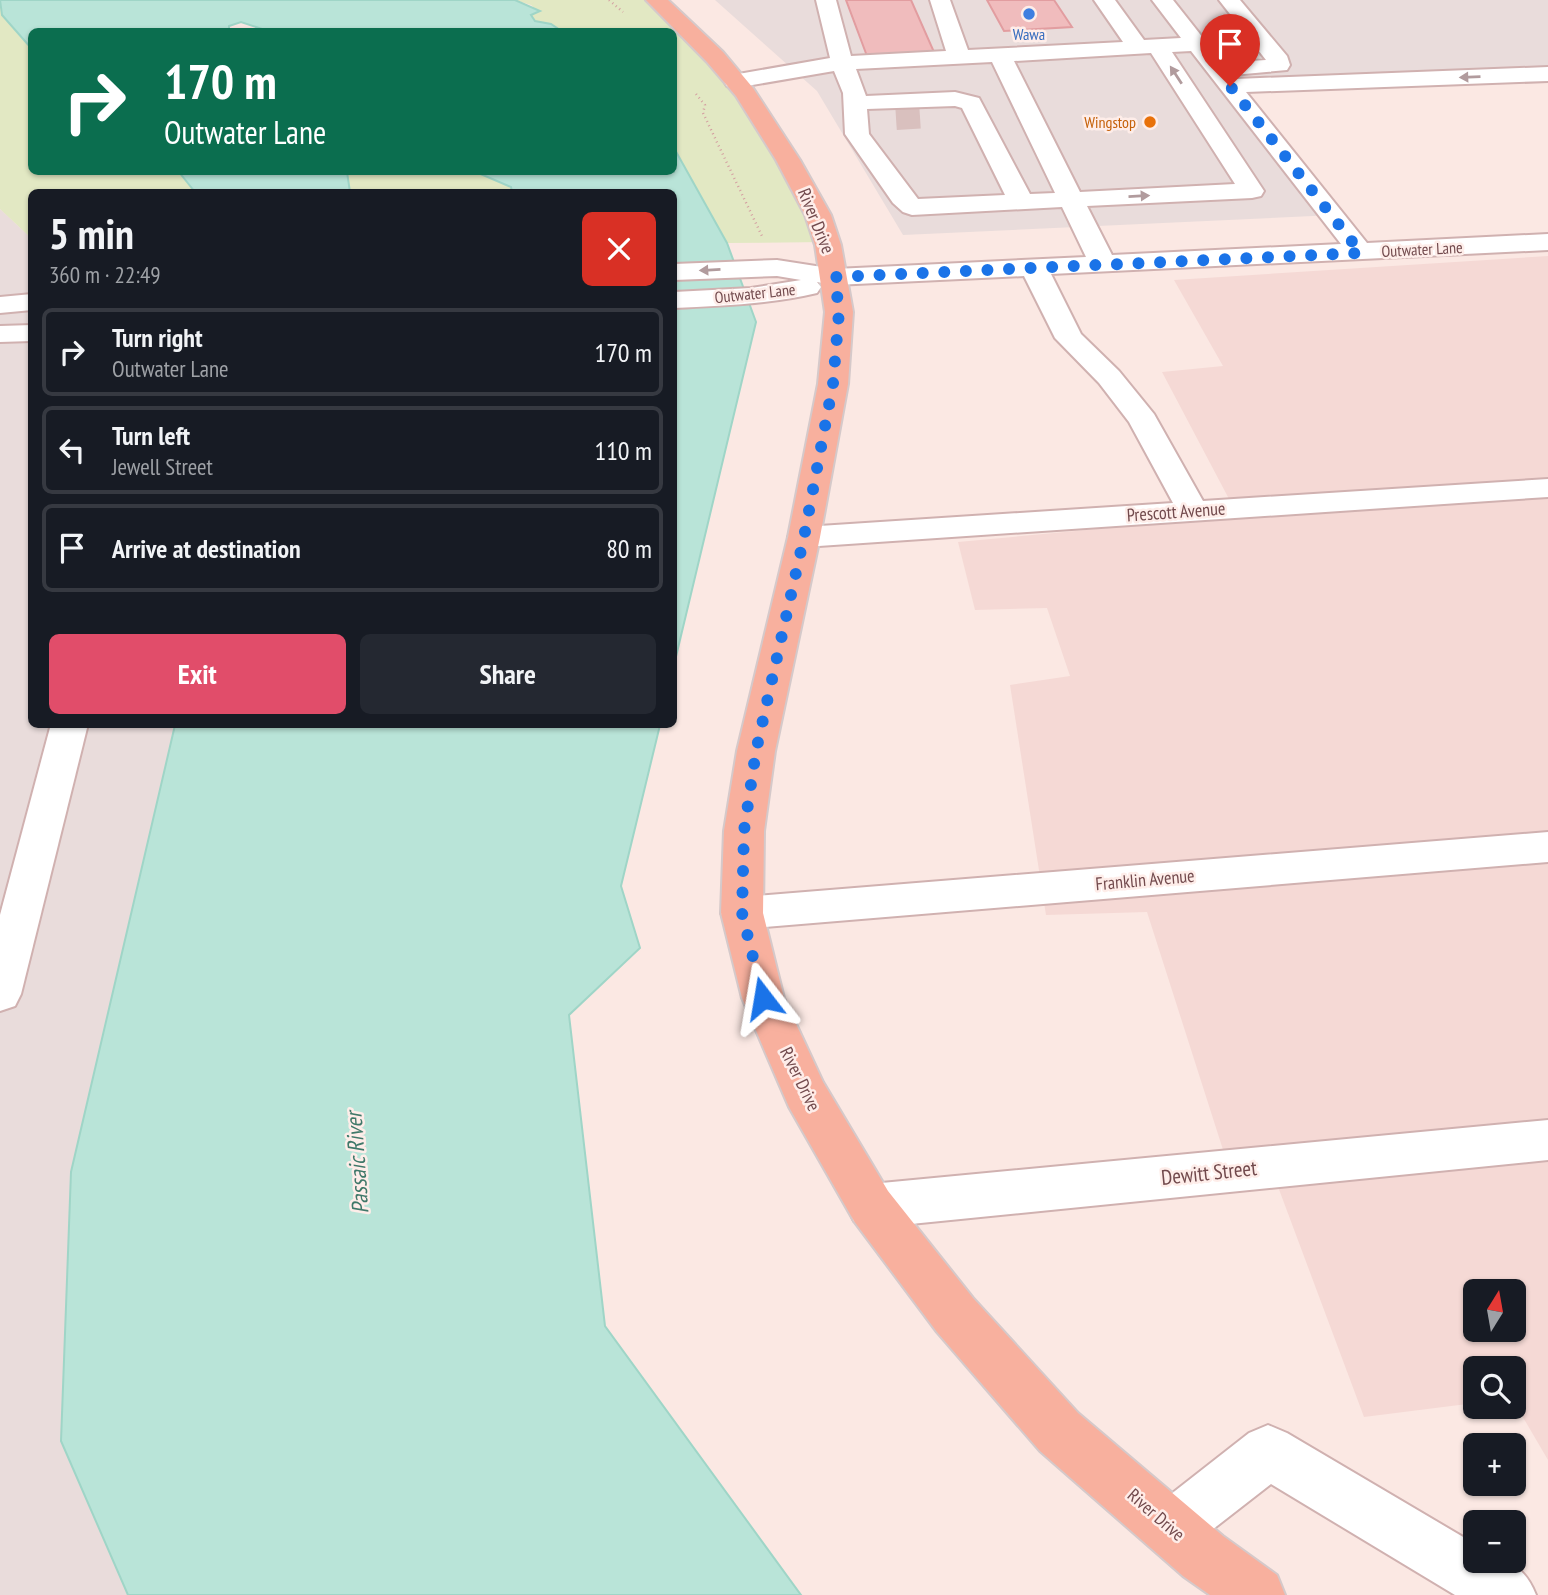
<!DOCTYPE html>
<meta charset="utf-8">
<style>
:root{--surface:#171b24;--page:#242831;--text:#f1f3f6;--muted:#9ea1a6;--line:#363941;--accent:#e14d6a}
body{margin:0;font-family:"PT Sans Narrow",sans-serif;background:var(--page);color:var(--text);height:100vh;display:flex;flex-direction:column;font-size:26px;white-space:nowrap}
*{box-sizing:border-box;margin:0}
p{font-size:23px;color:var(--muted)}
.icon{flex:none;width:38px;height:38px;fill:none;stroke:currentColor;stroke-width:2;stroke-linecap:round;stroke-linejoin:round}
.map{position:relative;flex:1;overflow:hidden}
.panel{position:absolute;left:28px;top:189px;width:649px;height:539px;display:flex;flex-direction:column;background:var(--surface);border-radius:10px;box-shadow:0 2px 5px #0004}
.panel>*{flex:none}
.hud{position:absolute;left:28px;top:28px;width:649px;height:147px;border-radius:10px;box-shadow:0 2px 5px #0004;background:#0b6e4f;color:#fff;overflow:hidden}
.needle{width:46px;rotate:11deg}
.tools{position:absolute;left:1463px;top:1279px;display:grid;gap:14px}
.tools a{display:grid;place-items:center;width:63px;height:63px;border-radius:10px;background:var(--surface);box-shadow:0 2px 5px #0004;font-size:35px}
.pin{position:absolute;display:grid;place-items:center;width:60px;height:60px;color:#fff;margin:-72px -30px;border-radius:50% 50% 50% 0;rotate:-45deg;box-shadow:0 0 7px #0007}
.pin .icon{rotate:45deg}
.me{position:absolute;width:77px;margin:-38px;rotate:346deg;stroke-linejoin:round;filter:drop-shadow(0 0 5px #0008)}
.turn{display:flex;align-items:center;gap:24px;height:147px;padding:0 21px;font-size:32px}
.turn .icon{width:91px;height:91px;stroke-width:2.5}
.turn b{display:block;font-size:49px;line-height:60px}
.round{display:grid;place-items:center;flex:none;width:74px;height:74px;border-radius:10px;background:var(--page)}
.overview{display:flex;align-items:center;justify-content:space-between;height:119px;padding:0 21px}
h1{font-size:42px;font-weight:800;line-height:52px}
.primary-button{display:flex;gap:14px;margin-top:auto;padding:14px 21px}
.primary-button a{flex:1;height:80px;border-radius:10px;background:var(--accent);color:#fff;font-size:28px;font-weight:800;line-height:80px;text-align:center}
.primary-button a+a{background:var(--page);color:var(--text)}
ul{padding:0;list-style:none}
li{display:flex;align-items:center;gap:21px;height:88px;margin:0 14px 10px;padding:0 7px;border:4px solid var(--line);border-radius:10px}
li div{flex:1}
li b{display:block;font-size:26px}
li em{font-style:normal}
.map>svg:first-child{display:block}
</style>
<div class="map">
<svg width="1548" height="1595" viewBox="0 0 1548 1595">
<rect width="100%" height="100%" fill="#fbe8e3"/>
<path fill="#f5d9d5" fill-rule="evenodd" d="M1548,256v1204l-34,-58v-34h-39v35l-111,14 -90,-241 -41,5 -86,-269 -101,3 -36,-230 60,-9 -23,-68 -72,2 -17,-68 280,-26 -76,-144 61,-6 -49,-86zM1475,1292h39v38h-39z"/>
<g fill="#e9dcdb">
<path d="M715,0h833v69l-305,16 91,130 -431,20 -86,-144z"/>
<path d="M0,209l31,29 1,486 143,1 -104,447 -10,269 67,154h-128z"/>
</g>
<g fill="#e2e8c3">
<path d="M515,0h141l79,81 92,161 -100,1 -53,-95v-116l-114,-2 -9,-6 -16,-3 -4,-6 8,-3 -8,-7z"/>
<path d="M0,2l2,13 29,33 1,124h147l16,20h-163l-1,46 -31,-29z"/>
<path d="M347,172h129l35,15 1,5h-162z"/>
</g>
<g fill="#b9e4d8" stroke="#9fd5c7" stroke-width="2">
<path d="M0,0h515l25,11 -9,4 4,6 16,3 9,6 20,1 -309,1 -30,-10 -12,4v6h-197l-1,16 -29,-33z"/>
<path d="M674,148l53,95 29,79 -82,343v-473h-162l-1,-5 -35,-15h198z"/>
<path d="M179,172h168l3,20h-155z"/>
<path d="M175,725h485l-39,161 19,62 -71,67 36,311 196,269h-673l-67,-154 10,-269z"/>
</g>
<g fill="#f0bcbd" stroke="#e29da0" stroke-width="2">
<path d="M846,0h65l23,52 -67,4z"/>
<path d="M987,0h67l18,27 -68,4z"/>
</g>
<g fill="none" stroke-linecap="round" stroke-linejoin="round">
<path stroke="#d9c0be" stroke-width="24" stroke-dasharray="24 11" stroke-linecap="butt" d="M896,118l30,-2"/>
<g stroke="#d0b1b0" stroke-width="4">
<g id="minor">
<path d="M816,0h20l15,56 95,-5 -16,-51h20l18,50 155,-8 -29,-42h21l29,40 37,-2 -29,-38h21l53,67 10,-5 30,-2 -47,-60h21l47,56 3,9 -3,5 -54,5 3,4 312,-12v14l-302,11 121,151 181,-9v16l-497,24 30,60 38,37 35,43 49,87 345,-22v18l-744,50 -12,-3 -4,-7 4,-7 12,-3 369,-24 -44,-81 -30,-39 -44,-45 -31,-62 -189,9 -18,-3 4,5 -4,6c-47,11 -95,13 -143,15v-16l77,-4 50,-8 -24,-4 -103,4v-16l103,-4 58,9 251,-12 -24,-50 -150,8 -9,-3 -10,-9 -48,-69 -2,-41 -9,-22 -99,17 -8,-2 -3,-5 3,-5 103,-18zM1191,51l150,193 -229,11 -25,-49 165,-8 9,-2 3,-5 -92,-139zM1151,53l84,131 -155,8 -66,-131zM992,62l63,131 -25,1 -51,-96 -24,-6 -89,4 -10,-27zM955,106l7,2 43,87 -87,4 -49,-65 -2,-25z"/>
<path d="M32,294v16l-32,3v-16z"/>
<path d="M32,325v16l-32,1v-16z"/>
<path d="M51,724h37l-67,270 -6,12 -15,5v-96z"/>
<path d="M1548,832v30l-806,67 -15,-5 -6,-11 6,-11 15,-5z"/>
<path d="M1548,1120v40l-677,68 -17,-7 -7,-15 7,-15 17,-7z"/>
<path d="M1268,1425l19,8 188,111v17c33,0 48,2 61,34h-81l-184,-111 -81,63 -19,8 -19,-8 -8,-19 8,-19 97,-76z"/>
</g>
</g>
<g stroke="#d5c9ca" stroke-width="4">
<path id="major" d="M646,0h22l55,52 30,36 47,72 31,55 10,30 12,67 -5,72 -28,153 -45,214 -11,80 -1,82 21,85 39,84 65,109 85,107 105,115 145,123 54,39 8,20h-75l-27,-19 -143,-125 -103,-119 -83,-111 -65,-114 -47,-109 -21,-85 3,-82 13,-80 51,-214 30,-153 7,-72 -10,-67 -10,-30 -29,-55 -40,-64 -29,-34z"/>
</g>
<g stroke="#d49fa1" stroke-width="2.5" stroke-dasharray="1 3.5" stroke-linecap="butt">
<path d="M609,0l14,12"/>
<path d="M696,94l9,11 -2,8 59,123"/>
</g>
<use href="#minor" fill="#fff" fill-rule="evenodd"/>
<use href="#major" fill="#f8b09e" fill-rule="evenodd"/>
</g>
<defs><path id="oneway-solid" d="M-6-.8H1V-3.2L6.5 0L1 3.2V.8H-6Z" transform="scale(1.75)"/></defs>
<g fill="#b19b9d">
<use href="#oneway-solid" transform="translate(1176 75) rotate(-123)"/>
<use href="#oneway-solid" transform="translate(1470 77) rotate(178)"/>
<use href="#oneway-solid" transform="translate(1139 196) rotate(-3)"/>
<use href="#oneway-solid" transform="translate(710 270) rotate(177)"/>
</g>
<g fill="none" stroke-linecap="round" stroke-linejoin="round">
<path stroke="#1a73e8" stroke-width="12" stroke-dasharray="0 21.6" d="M763,998l-21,-85 2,-82 12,-80 48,-214 29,-153 6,-72 -4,-35 526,-24 -131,-167"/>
</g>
<circle fill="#3f7fe0" stroke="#feede9" stroke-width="2.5" cx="1029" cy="14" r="7"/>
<circle fill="#e8710a" stroke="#feede9" stroke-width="2.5" cx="1150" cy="122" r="7"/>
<g text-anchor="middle" stroke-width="5" stroke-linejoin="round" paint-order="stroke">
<g font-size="16" fill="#366cbe" stroke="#feede9">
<text x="1029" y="40">Wawa</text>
</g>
<g font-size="16" fill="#c56008" stroke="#feede9" text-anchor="end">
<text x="1136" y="128">Wingstop</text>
</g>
<g font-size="16" fill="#724a4d" stroke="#feede9">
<text transform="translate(1422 249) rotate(-3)" y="6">Outwater Lane</text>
<text transform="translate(755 293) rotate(-6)" y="6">Outwater Lane</text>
</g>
<g font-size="18" fill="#724a4d" stroke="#feede9">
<text transform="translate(816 221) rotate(68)" y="6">River Drive</text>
<text transform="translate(1176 512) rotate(-4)" y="6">Prescott Avenue</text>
<text transform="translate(1145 880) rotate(-5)" y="6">Franklin Avenue</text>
<text transform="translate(800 1079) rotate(64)" y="6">River Drive</text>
<text transform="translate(1156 1515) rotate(41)" y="6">River Drive</text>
</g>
<g font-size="21" fill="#724a4d" stroke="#feede9">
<text transform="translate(1209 1173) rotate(-6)" y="7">Dewitt Street</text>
</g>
<g font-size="23" font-style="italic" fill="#3f7869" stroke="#feede9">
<text transform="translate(357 1163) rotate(-94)" y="8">Passaic River</text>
</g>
</g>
</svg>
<div class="tools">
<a><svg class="needle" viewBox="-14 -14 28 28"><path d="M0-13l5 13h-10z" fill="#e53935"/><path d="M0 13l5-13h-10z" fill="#9ea1a6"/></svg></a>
<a><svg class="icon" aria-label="search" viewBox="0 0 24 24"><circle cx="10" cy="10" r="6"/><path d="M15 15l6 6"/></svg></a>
<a>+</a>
<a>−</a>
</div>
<div class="pin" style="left:1230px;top:86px;background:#d93025"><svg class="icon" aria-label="arrive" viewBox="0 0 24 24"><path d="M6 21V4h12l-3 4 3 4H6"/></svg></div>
<svg class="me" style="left:763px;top:998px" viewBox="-20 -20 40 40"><path d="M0-17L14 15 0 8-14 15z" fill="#1a73e8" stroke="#fff" stroke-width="4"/></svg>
<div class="hud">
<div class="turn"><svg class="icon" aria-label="right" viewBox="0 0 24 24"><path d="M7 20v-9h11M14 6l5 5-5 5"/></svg><div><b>170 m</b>Outwater Lane</div></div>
</div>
<section class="panel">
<div class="overview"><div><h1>5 min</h1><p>360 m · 22:49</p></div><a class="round" style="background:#d93025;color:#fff"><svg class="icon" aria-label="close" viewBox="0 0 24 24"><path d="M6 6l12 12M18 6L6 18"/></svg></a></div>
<ul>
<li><svg class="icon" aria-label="right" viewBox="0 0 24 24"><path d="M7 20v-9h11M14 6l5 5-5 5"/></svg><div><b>Turn right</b><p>Outwater Lane</p></div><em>170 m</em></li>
<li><svg class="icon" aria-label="left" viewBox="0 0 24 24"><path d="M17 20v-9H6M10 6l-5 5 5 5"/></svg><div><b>Turn left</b><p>Jewell Street</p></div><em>110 m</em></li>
<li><svg class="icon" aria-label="arrive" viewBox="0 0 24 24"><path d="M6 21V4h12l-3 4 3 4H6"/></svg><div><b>Arrive at destination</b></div><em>80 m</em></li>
</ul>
<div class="primary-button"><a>Exit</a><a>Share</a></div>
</section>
</div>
